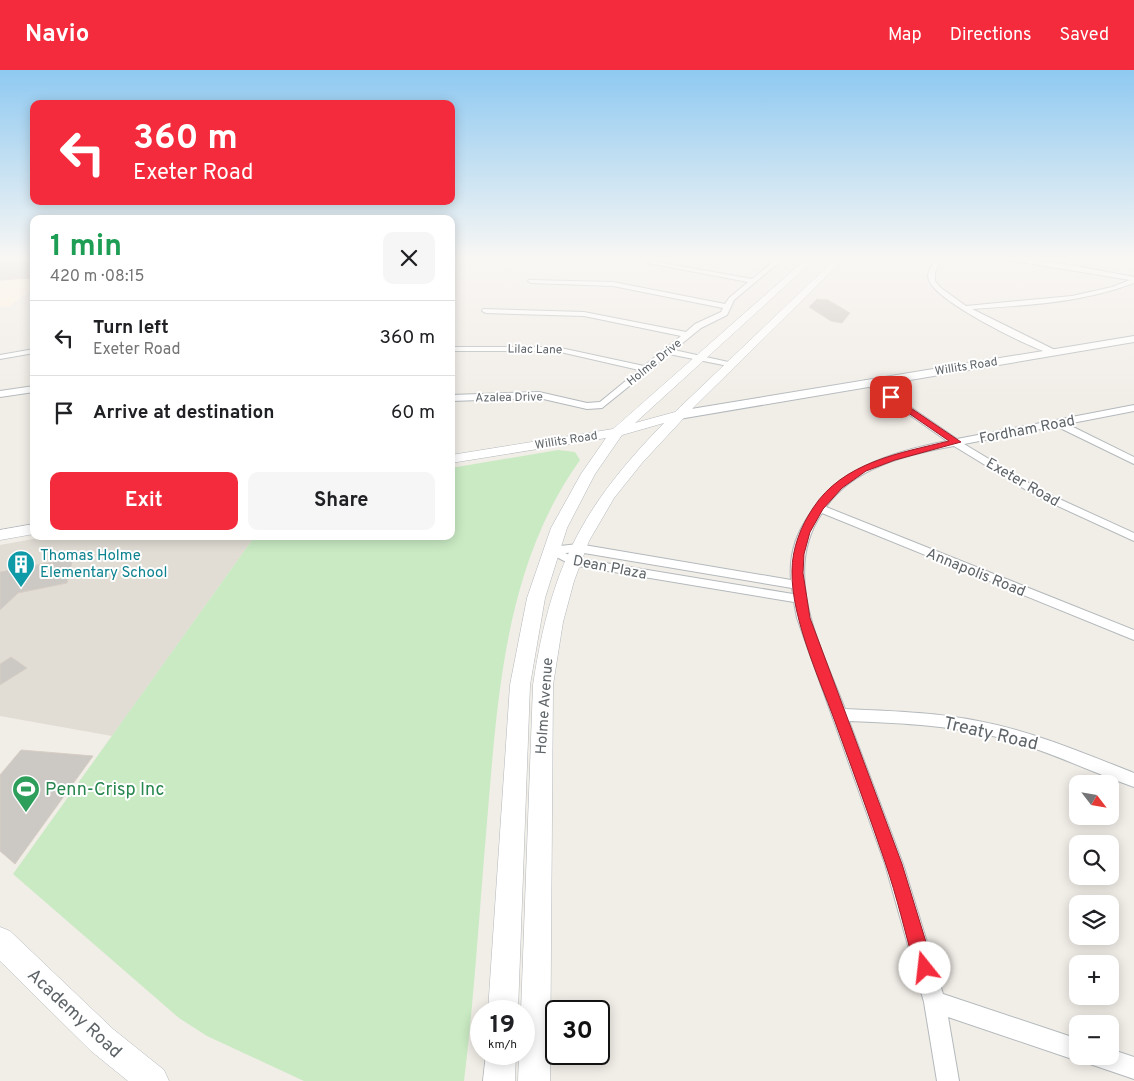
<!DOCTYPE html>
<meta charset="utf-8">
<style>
:root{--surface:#fff;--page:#f6f6f6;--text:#202124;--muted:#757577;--line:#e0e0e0;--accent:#f32b3c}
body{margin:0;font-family:Overpass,sans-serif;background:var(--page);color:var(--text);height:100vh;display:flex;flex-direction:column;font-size:19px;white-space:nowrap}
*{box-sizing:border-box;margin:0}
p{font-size:16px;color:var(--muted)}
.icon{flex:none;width:28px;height:28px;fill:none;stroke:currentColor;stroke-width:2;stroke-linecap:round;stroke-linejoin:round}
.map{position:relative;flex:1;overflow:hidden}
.sheet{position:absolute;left:30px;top:145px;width:425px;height:325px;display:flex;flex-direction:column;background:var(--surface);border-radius:10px;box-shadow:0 2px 12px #0003}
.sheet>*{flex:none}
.guide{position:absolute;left:30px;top:30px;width:425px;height:105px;border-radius:10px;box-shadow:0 2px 12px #0003;background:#f32b3c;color:#fff;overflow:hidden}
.needle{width:32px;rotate:121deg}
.controls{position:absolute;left:1069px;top:705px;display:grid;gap:10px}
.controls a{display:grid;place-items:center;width:50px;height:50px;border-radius:10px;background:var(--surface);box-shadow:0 2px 12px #0003;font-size:25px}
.speed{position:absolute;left:470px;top:930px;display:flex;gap:10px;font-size:25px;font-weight:700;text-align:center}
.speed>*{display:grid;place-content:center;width:65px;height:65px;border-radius:50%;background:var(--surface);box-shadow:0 2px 12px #0003;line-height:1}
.speed small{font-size:12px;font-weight:400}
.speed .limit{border:2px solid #111;border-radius:8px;background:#fff;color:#111}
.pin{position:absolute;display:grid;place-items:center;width:42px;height:42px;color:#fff;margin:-21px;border-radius:10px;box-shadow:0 2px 8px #0006}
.me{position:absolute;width:55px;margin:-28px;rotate:344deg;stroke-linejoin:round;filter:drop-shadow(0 0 4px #0008)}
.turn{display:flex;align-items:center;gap:18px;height:105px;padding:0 20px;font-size:22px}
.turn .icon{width:65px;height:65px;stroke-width:2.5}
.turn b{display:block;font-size:35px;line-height:42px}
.round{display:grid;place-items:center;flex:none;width:52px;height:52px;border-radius:10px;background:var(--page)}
.head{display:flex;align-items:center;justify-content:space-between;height:85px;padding:0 20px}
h1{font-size:30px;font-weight:700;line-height:38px;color:#1e9e55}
.primary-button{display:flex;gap:10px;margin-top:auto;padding:10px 20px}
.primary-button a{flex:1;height:58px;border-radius:10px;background:var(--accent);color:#fff;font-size:20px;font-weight:700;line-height:58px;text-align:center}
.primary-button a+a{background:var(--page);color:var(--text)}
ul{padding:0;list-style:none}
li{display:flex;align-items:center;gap:15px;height:75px;padding:0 20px;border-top:1px solid var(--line)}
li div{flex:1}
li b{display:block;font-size:19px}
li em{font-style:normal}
header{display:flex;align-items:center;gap:30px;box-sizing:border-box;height:70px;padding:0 25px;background:var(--accent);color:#fff}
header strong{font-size:24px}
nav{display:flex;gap:28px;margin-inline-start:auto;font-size:18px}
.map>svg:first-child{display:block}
</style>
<header>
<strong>Navio</strong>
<nav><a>Map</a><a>Directions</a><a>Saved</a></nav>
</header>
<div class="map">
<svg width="1134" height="1011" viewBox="0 0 1134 1011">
<rect width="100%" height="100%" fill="#f1ede7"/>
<path fill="#fff2de" d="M0,189h34v28l-25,20h-9z"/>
<path fill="#e1ddd5" d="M50,466h205l-143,200 -112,-20v-171z"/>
<path fill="#c9eac3" d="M558,380l17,2 5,8c-73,102 -82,229 -92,350 -8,90 -13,181 -24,271h-160l-97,-45 -28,-18 -166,-144 242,-338h196v-68z"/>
<g fill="#ccc8c3" stroke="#d7cec5">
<path d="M0,189h34v19l-34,2z"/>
<path d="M817,229l11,1 22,13 -8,10 -11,-2 -22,-14z"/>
<path d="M73,488l-6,25 -49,10 -18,17v-38z"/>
<path d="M11,587l16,11 -27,17v-21z"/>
<path d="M21,680l72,6 -78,108 -15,-13v-76z"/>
</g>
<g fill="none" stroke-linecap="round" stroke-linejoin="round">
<g stroke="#b4b9bc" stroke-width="2">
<g id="minor">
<path d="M776,189h7l-49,41 -7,15 -26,13 -27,22 59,13v4l-64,-13 -67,54 -15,1 -48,-11 -88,3v-6l88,-3 48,11 13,-1 39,-32 -83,-19h-104l-1,-4h105l88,19 37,-30 -97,-20 -98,-3 -4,-2 1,-2 101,3 102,20 9,-8 26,-12 2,-4 -110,-22 -82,-3 -3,-2 1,-1 84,2 112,22 4,-6 19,-16 -100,-19 3,-2 101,18z"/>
<path d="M936,189h6l-7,13v9l6,7 25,18 106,-10 40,-9 18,-7 -128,-21c44,0 89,10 132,18v6c-52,20 -107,22 -162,26l83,41 1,2 -4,2c-22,-6 -117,-53 -123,-74 -3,-7 3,-15 7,-21z"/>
<path d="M34,279v4l-34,6v-4z"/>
<path d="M865,310h6l86,59 177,-34v6l-67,13 67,33v7l-78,-38 -92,18 80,48 90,41v8l-98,-45 -82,-50c-45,8 -101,21 -128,61l308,123v10l-312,-127c-42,61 0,136 23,196 44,2 89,3 133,12 54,10 105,32 156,52v14c-46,-16 -89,-38 -137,-50 -48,-12 -98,-14 -148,-16l54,143 40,130 135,45v17h8l-8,5 -130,-44 11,64h-22l-13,-79 -39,-138 -88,-246 -3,-16 -222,-37 -27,-14 6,-4 27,-3 213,36c-2,-24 5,-47 19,-66 33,-47 81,-62 137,-73l-82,-57zM578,482l214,36 1,6 -218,-36 -10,-5z"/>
<path d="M34,316v6l-34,5v-6z"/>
<path d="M1110,979l24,8v22l-44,-15 -3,-8h23z"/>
</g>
</g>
<g stroke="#b4b9bc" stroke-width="2">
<path id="tertiary" d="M1134,266v6l-455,77 -6,-4 6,-4z"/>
</g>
<g stroke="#b3b8bc" stroke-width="1">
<g id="secondary">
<path d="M806,189h9l-180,164 40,-11 160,-153h9l-150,148 -52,56 -28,35 -25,43 -15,40 -11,41 -10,63 -3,396h-32l1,-27h5v-43h-3l12,-326c18,-118 48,-177 131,-262l-42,12 -27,39 -28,54 -22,70 -15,87 -12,326h-30l22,-326 17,-87 24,-70 30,-54 25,-36 -155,25v-8l162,-26z"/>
<path d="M34,454v10l-34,6v-10z"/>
<path d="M0,857l10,4 103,98 51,41 5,11h-41l-37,-30 -91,-90z"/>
<path d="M486,984h30l-1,27h-32z"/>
</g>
</g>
<use href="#minor" fill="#fff" fill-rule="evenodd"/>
<use href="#tertiary" fill="#fff" fill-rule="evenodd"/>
<use href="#secondary" fill="#fff" fill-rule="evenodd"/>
</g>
<linearGradient id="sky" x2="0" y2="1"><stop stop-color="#8fc9f1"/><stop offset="0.57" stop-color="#f9f7f4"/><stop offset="1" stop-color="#f9f7f4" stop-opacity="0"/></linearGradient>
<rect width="1134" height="331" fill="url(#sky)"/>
<path fill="#f32b3c" stroke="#9e1c27" d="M888,326h5l68,46 -66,18 -29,11 -24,17 -19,21 -13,23 -6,22 -1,19 7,45 92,246 32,104 -3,6 -6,3 -7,-3 -3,-6c-10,-36 -18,-71 -30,-106 -15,-44 -31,-88 -47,-132 -16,-46 -47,-110 -46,-159 0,-23 9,-45 21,-63 30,-46 87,-55 136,-67l-61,-42z"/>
<defs>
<g id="building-pin" transform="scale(1.4375)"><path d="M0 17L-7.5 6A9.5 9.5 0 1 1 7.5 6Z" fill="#0f9aa8" stroke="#fff"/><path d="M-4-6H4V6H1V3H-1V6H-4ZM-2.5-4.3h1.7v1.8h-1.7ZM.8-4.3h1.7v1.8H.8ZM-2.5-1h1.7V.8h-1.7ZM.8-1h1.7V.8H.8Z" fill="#fff"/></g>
<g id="stadium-pin" transform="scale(1.4375)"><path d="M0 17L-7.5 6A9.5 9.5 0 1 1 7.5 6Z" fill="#2e9e5b" stroke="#fff"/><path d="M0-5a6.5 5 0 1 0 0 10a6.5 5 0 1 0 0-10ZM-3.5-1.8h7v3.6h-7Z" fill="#fff"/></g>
</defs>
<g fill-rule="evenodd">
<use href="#building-pin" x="21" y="494"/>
<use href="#stadium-pin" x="26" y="719"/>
</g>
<g text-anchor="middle" stroke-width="4" stroke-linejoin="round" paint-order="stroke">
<g font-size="12" fill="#5e6468" stroke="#fff">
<text transform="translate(535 279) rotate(1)" y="4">Lilac Lane</text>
<text transform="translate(654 292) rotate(-39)" y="4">Holme Drive</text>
<text transform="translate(966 296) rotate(-9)" y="4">Willits Road</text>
<text transform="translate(509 327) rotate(-1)" y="4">Azalea Drive</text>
<text transform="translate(566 370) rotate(-9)" y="4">Willits Road</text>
</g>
<g font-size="15" fill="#5e6468" stroke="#fff">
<text transform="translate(1027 359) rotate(-11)" y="5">Fordham Road</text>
<text transform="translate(1023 412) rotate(30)" y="5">Exeter Road</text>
<text transform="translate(610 497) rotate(11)" y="5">Dean Plaza</text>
<text transform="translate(976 502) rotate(22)" y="5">Annapolis Road</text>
<text transform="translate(544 636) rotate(-86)" y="5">Holme Avenue</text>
</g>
<g font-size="15" fill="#0d838f" stroke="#fff" text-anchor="start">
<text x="40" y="490">Thomas Holme<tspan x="40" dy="17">Elementary School</tspan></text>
</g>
<g font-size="18" fill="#5e6468" stroke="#fff">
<text transform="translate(991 663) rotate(13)" y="6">Treaty Road</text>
<text transform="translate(75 943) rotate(43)" y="6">Academy Road</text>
</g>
<g font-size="18" fill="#27864d" stroke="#fff" text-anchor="start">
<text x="45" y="725">Penn-Crisp Inc</text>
</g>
</g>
</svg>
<div class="controls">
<a><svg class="needle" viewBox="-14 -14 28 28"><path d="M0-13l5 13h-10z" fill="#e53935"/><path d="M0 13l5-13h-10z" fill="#757577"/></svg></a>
<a><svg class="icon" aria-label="search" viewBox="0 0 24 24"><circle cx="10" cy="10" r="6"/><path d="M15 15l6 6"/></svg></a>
<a><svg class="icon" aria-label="layers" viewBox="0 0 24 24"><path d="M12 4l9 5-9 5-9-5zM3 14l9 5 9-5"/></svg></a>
<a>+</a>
<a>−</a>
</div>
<div class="speed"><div>19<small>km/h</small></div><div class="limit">30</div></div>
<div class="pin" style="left:891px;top:327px;background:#d93025"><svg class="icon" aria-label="arrive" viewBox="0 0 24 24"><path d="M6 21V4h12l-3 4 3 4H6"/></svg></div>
<svg class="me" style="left:925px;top:898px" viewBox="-20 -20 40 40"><circle r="19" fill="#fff"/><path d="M0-13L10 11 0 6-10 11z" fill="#f32b3c"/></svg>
<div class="guide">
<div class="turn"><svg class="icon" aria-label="left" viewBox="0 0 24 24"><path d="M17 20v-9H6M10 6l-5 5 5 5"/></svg><div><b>360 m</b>Exeter Road</div></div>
</div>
<section class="sheet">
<div class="head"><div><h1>1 min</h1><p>420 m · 08:15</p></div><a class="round"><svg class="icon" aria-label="close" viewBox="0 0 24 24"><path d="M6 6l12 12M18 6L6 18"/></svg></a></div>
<ul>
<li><svg class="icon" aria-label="left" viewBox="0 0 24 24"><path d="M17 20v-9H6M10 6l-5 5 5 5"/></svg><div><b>Turn left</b><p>Exeter Road</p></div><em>360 m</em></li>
<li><svg class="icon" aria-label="arrive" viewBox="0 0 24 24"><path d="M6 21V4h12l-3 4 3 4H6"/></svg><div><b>Arrive at destination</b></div><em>60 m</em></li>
</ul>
<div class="primary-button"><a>Exit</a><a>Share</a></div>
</section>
</div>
